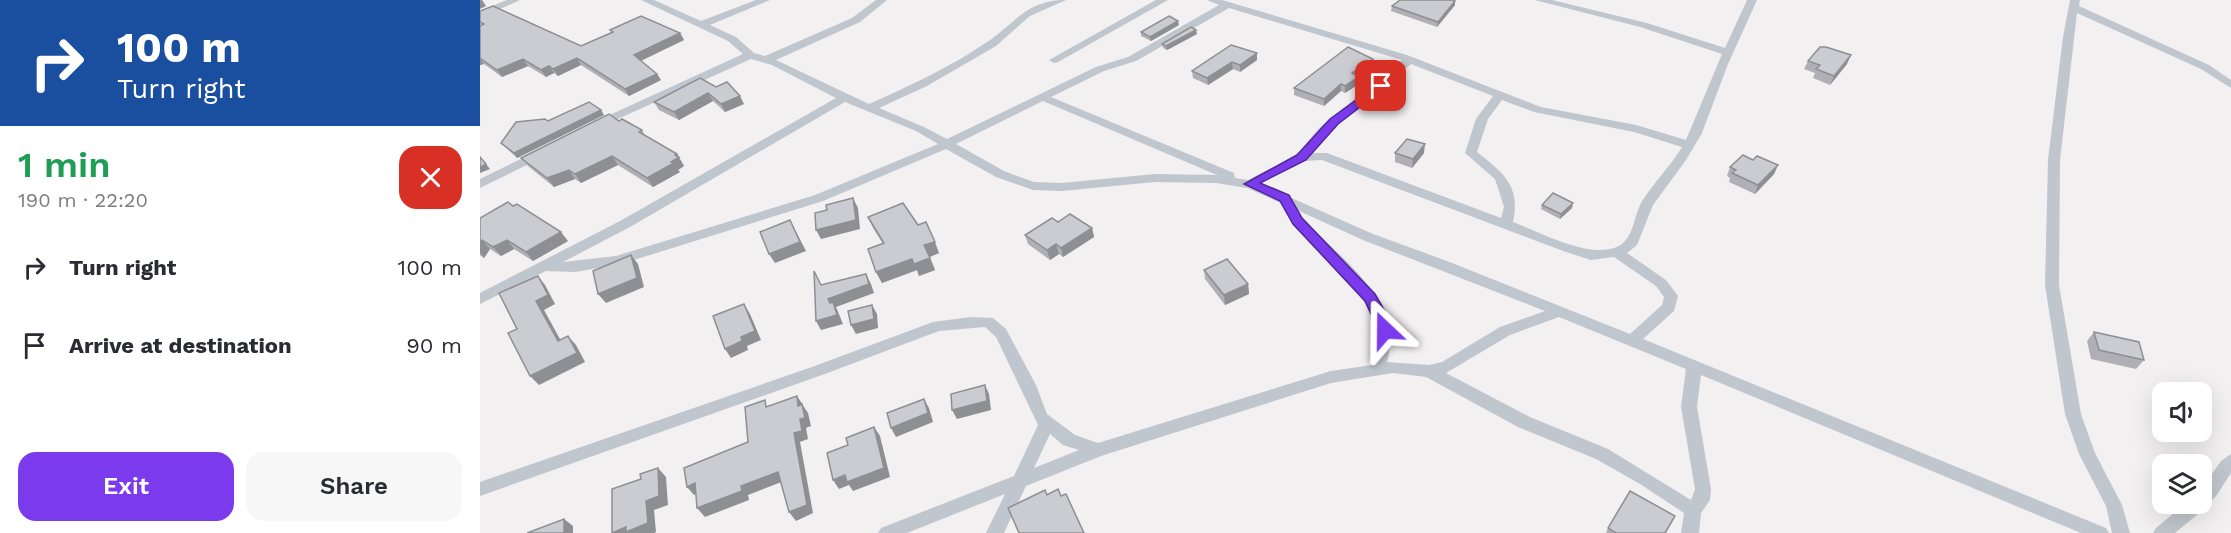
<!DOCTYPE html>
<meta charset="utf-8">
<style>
:root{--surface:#fff;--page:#f7f7f7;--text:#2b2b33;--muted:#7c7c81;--accent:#7c3aed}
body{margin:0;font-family:"Work Sans",sans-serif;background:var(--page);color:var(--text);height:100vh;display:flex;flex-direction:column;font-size:22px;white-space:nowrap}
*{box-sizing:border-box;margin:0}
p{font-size:20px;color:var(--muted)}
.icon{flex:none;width:33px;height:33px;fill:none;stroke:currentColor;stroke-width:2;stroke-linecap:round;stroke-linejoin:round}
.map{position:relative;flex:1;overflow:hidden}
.panel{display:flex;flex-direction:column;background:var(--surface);width:480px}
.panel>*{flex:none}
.guide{background:#1a4fa0;color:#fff;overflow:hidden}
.controls{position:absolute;left:1672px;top:382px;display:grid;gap:12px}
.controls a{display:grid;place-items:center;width:60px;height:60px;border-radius:12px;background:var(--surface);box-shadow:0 6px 24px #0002;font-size:30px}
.pin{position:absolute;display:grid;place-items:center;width:51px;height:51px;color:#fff;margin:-26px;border-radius:12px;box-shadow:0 3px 9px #0006}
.me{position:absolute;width:66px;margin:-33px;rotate:337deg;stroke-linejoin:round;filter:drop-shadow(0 0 4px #0008)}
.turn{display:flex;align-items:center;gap:21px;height:126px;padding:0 18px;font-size:27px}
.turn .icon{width:78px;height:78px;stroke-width:2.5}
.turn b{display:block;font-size:42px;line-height:51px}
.round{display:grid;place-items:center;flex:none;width:63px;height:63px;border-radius:18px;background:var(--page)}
.summary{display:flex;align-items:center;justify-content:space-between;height:102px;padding:0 18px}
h1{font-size:36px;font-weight:600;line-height:45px;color:#1e9e55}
.cta{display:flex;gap:12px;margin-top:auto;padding:12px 18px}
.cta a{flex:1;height:69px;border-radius:18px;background:var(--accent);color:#fff;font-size:24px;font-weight:600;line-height:69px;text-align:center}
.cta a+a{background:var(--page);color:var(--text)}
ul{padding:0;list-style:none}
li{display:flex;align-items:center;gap:18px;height:78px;padding:0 18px}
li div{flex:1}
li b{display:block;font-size:22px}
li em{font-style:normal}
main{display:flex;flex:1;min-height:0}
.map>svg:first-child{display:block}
</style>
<main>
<section class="panel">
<div class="guide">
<div class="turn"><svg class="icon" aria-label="right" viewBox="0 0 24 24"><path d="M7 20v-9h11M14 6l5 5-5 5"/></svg><div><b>100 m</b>Turn right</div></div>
</div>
<div class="summary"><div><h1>1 min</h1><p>190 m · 22:20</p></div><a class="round" style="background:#d93025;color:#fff"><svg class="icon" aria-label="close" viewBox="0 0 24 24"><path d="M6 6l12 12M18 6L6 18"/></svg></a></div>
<ul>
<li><svg class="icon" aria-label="right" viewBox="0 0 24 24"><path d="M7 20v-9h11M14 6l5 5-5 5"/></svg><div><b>Turn right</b></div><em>100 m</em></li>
<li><svg class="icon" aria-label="arrive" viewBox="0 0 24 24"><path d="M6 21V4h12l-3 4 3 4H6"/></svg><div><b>Arrive at destination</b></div><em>90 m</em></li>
</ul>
<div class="cta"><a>Exit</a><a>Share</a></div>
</section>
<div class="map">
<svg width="1751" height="533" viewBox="0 0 1751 533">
<rect width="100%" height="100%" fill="#f2f0f0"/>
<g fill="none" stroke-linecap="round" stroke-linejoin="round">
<g fill="#c0c6cd" fill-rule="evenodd">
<path d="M27,0h13l-40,18v-7z"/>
<path d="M161,0h13l47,21 55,-21h14l-60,25 26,12 18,16 11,3 87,-38 24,-18h11l-27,22 -84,38 93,44c40,-18 82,-37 118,-62 29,-19 39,-42 79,-42l-36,16 -34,30 -69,40 -48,22 45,19 23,12 149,-72 32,-10 91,-52 -12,-5h15l185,55 134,52 95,18 50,15 36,-86 -82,-27 -105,-27h17l95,23 78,25 22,-48h10l-29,64 -26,69 -16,27 -33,45 -16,40 -10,8 39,27 12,16 -4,15 -31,28 463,189 3,5h-28l-380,-158 -4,32 14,82 -1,11 -9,13 -2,20h-18l3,-20 -44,-29 -44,-25 -78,-32 -92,-50 -33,-4 -62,10 -230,73 -75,30 -22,47h-18l19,-39 -98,39h-29l3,-5 133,-52 24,-51 -42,-88 -11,-10 -46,4 -117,44 -342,121v-14l332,-115 121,-45 38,-5 22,1 13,11 30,56 11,29 28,21 23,8 233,-72 41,-6 5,-19 -1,-21 -8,-18 -26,-33 -49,-49 -12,-22 -34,-15 -31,-5 -61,-1 -93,9 -29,-1 -37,-13 -50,-28 -123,52 -202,63 -46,8 -29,-1 -66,33v-11l140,-72 216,-123 -64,-33 -21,-6 -151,68h-8l-2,-2 2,-2 151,-69 -15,-13zM749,8l173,52 -83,68 -21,26 -50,26 -13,-2 -1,-5 -183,-76 53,-26 32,-10zM931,64l82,32 -17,23 -11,34 30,26 9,28 -3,11 -174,-65h-16l30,-32zM1022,100l32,12 100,20 48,15c-12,20 -29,36 -41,56 -6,11 -7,28 -16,38 -23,25 -85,-9 -112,-19 8,-37 -10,-49 -36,-70l11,-33zM563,101l174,74 -62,-1 -93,9 -28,-1 -30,-11 -48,-27zM365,102l71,29 22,13 -123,51 -199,61 -53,6 67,-35zM842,160l244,92 25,8 23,-3 42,29 8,11 -2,8 -32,29 -183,-73 -74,-27 -113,-50 44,-23zM817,210l66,30 182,71 -45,16 -58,35 -13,3 -42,-3c17,-62 -47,-104 -84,-143zM1079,317l127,52 -5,38 14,82 -4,11 -83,-51 -78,-32 -84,-44 64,-38zM570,434l13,11 16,5 -45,18z"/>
<path d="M676,0h12l-110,62 -4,1 -5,-3z"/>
<path d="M1590,0h10l-1,6 130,59 22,15v8l-30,-19 -124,-56 -17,147 -1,125 22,129 14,39 27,52 8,28h-18l-6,-27 -27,-52 -14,-40 -20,-129 3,-125 15,-123z"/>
<path d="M59,150l6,4 -2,3 -63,31v-9z"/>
<path d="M1751,454v19l-15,23 -12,13 -29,24h-22l3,-5 29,-24h17v-16l19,-27z"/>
</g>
</g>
<g fill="#afafb5">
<path d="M975,5l-18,22 -46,-16 1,-5z"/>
<path d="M0,11l101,35 31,-13 -2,-3 70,3 4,7 -43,21 16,13 4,6 -32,16 -48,-31 -23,11 -4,-3 -8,4 -18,-11 -26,11 -18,-13 -4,1z"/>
<path d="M699,25l-28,16 -10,-5v-4z"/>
<path d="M717,34l-30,16 -4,-2 -1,-4z"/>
<path d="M777,53v7l-17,12 -7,-3 -25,16 -15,-7 -1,-7z"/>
<path d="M893,59v8l-15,9 1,8 -14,9 -4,-2 -17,15 -30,-11v-7z"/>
<path d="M1328,61l39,3 -17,21 -17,-7 2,-5 -11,-4z"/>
<path d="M236,87l28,17 -19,8 -12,-11 -34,19 -20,-10 -5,-8z"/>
<path d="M124,115l-87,43 -12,-11 -4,-4 47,-22z"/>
<path d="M139,121l23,9 3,5 32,19 7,12 -6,4 2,2 -27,15 -35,-22 -37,18 -6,-4 -21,8 -26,-21 -7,-8z"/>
<path d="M915,153h29l-12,15 -17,-6z"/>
<path d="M1298,165l-4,9 -19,20 -26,-12 1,-4 -3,-2 3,-9z"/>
<path d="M1062,205l30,3 -12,11 -19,-10z"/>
<path d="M388,217l50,8 21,28 -9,4 5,13 -16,6 -2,-6 -35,13 -6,-11 7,-28 -10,-16z"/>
<path d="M0,218l88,23 -35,20 -19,-12 -13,7 -11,-7 -6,9 -4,-3z"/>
<path d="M578,222l34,6 2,9 -31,20 -4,-3 -9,6 -22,-16 -3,-9z"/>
<path d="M724,270l44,14 1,10 -24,11 -20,-26z"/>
<path d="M1614,332l50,28 -8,9 -45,-10 -4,-18z"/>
<path d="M1195,516l-9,17h-60l2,-5z"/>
</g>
<g fill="#8e8f93">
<path d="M0,0h2l4,6 -6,3z"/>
<path d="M975,1v4l-18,22 1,-5z"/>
<path d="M698,21l1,4 -28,16 -1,-4z"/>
<path d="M716,30l1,4 -30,16 -1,-4z"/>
<path d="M200,33l4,7 -46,22 -4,-7z"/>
<path d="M777,53v7l-17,12v-7z"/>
<path d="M1371,55l-4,9 -17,21 4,-9z"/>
<path d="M97,58l4,7 -23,11 -5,-7z"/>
<path d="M0,59l4,5 -4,1z"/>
<path d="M43,59l5,7 -26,11 -5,-7z"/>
<path d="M893,59v8l-21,13v-7z"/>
<path d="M752,62l1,7 -25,16 -1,-7z"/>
<path d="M69,66l5,7 -8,4 -5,-7z"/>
<path d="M177,74l4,6 -32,16 -4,-7z"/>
<path d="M879,77v7l-14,9v-7z"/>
<path d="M861,84v7l-17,15v-7z"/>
<path d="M228,93l5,8 -34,19 -5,-8z"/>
<path d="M260,96l4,8 -19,8 -4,-8z"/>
<path d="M121,110l3,5 -87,43 -3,-5z"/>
<path d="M945,144l-1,9 -12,15 1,-9z"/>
<path d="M197,154l7,12 -6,4 2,2 -27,15 -6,-9z"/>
<path d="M132,156l6,9 -37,18 -6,-9z"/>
<path d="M6,164l4,5 -10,4v-6z"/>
<path d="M1298,165l-4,9 -19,20 3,-9z"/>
<path d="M89,170l6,9 -21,8 -7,-9z"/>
<path d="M373,198l5,10 2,21 -39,10 -5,-9z"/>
<path d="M1093,203l-1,5 -12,11 1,-5z"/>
<path d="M310,220l16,31 -31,12 -6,-9z"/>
<path d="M612,228l2,9 -31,20 -2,-9z"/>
<path d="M81,232l7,9 -35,20 -7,-9z"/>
<path d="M2,240l8,9 -6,9 -4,-5v-10z"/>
<path d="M27,240l7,9 -13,7 -8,-9z"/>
<path d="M455,242l4,11 -10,4 -5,-12z"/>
<path d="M576,244l3,10 -9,6 -3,-10z"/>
<path d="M151,255l7,9 6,23 -38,16 -8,-9z"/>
<path d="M450,258l5,12 -16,6 -2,-6 -35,13 -6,-11 36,-13z"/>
<path d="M386,274l5,10 3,9 -38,14 7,17 -22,6 -5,-9 17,-13 -5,-9z"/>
<path d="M58,276l7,9 10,19 -11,6 22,40 -8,-9 -22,-40z"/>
<path d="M768,284l1,10 -24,11 -1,-10z"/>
<path d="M264,304l6,10 11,26 -14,6 1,4 -17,8 -6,-9 16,-12z"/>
<path d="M392,305l5,9 1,14 -22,6 -5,-9z"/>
<path d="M88,336l8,9 9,17 -46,23 -9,-9z"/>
<path d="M505,385l4,9 2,16 -34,9 -5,-9z"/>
<path d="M317,396l6,9 -5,1z"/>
<path d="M444,399l5,9 4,14 -37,15 -5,-9z"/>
<path d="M322,404l6,9 3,13 -5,2 2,11 -8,3 13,71 -17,8 -7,-9 5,-79 6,-14z"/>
<path d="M394,427l6,9 10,41 -37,14 -4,-6 -10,4 -6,-9z"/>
<path d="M178,468l8,9 2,28 -14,5 2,22 -2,1h-41l33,-32z"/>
<path d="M298,472l6,9 -36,14 1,5 -44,17 -8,-9 44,-22z"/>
<path d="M215,483l7,9 -8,3 -7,-8z"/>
<path d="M84,519l9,7v7h-9z"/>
</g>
<g fill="#cbccd2" stroke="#8e8f93" stroke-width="1.5">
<path d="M920,0h52l3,1 -17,21 -46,-16z"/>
<path d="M13,6l88,40 32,-14 -3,-2 31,-14 39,17 -46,22 23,19 -32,15 -48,-31 -24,11 -4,-3 -8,4 -18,-11 -26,11 -17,-12v-32l4,-2 -4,-2v-11z"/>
<path d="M689,16l9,5 -28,16 -9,-5z"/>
<path d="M711,27l5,3 -30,16 -4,-2z"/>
<path d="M751,45l26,8 -17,12 -8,-3 -25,16 -15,-7z"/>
<path d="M868,47l25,12 -21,14 7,4 -14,9 -4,-2 -17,15 -30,-11z"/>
<path d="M1340,47h6l25,8 -17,21 -18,-7 4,-4 -12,-4z"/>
<path d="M220,78l16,9 11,-5 13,14 -19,8 -13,-11 -34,19 -20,-10z"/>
<path d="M109,102l12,8 -87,43 -13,-10 15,-21 29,-3 3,2z"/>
<path d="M129,114l10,7 3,-2 20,11 -3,2 38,22 -2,1 4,2 -8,5 3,1 -27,15 -35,-22 -37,18 -6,-4 -22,8 -26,-20z"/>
<path d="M927,139l18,5 -12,15 -18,-6z"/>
<path d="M1263,155l10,5 4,-4 21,9 -20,20 -26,-12 4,-3 -6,-3z"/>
<path d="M0,157l6,7 -6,3z"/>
<path d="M1073,193l20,10 -12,11 -19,-9z"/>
<path d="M373,198l3,22 -40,10 -1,-17 12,-3 -1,-5z"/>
<path d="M28,202l5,4 4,-2 44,28 -35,20 -19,-12 -14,7 -11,-7 -2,3v-25z"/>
<path d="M423,203l15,22 8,-3 9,20 -11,3 6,13 -16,6 -2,-5 -36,13 -8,-23 16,-6 -16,-26z"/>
<path d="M590,214l22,14 -31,20 -5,-4 -9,6 -22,-15 27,-17 6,4z"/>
<path d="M310,220l10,22 -31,12 -9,-22z"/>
<path d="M151,255l6,23 -39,16 -5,-23z"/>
<path d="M747,259l21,25 -24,11 -20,-25z"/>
<path d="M334,271l7,14 45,-11 3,10 -41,15 2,4 3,-1 4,13 -21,6z"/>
<path d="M58,276l10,19 -12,6 22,40 10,-5 9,17 -47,23 -22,-43 9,-4 -18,-36z"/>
<path d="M264,304l11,27 -14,6 1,4 -17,8 -12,-33z"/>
<path d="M392,305l2,14 -23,6 -3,-14z"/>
<path d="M1614,332l45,10 5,18 -45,-10z"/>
<path d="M505,385l2,16 -35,9 -1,-16z"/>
<path d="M317,396l1,10 4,-2 3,14 -5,1 2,12 -8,2 13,72 -18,7 -11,-40 -37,14 1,5 -45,17 -2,-25 -8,4 -3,-19 64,-26 -3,-35 20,-7 1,7z"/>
<path d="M444,399l4,14 -37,15 -4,-15z"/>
<path d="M394,427l10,41 -37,14 -2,-7 -12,5 -6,-27 21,-8 -2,-7z"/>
<path d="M178,468l1,28 -13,5 2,22 -22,9v-5l-14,6v-44l29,-10 -1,-5z"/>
<path d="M578,489l3,7 5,-2 18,39h-65l-11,-25 37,-18 2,5z"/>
<path d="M1150,491l45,25 -10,17h-49l-8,-5z"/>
<path d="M84,519v14h-37z"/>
</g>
<path fill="#7c3aed" stroke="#51269a" stroke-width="1.5" d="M901,82l4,1v5l-47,36 -32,36 -46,23 29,12 13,23 73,76 15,26 2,10 -2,4h-10l-15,-33 -72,-77 -13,-23 -36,-17 53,-29 33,-36z"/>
</svg>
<div class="controls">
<a><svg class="icon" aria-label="sound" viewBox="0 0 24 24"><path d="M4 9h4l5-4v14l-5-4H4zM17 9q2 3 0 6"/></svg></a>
<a><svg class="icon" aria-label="layers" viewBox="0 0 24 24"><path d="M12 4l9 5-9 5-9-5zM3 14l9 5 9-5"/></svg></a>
</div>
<div class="pin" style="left:901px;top:86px;background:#d93025"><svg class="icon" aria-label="arrive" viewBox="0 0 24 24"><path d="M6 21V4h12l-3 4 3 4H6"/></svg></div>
<svg class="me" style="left:905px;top:330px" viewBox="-20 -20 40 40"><path d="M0-17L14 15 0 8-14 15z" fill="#7c3aed" stroke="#fff" stroke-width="4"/></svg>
</div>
</main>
